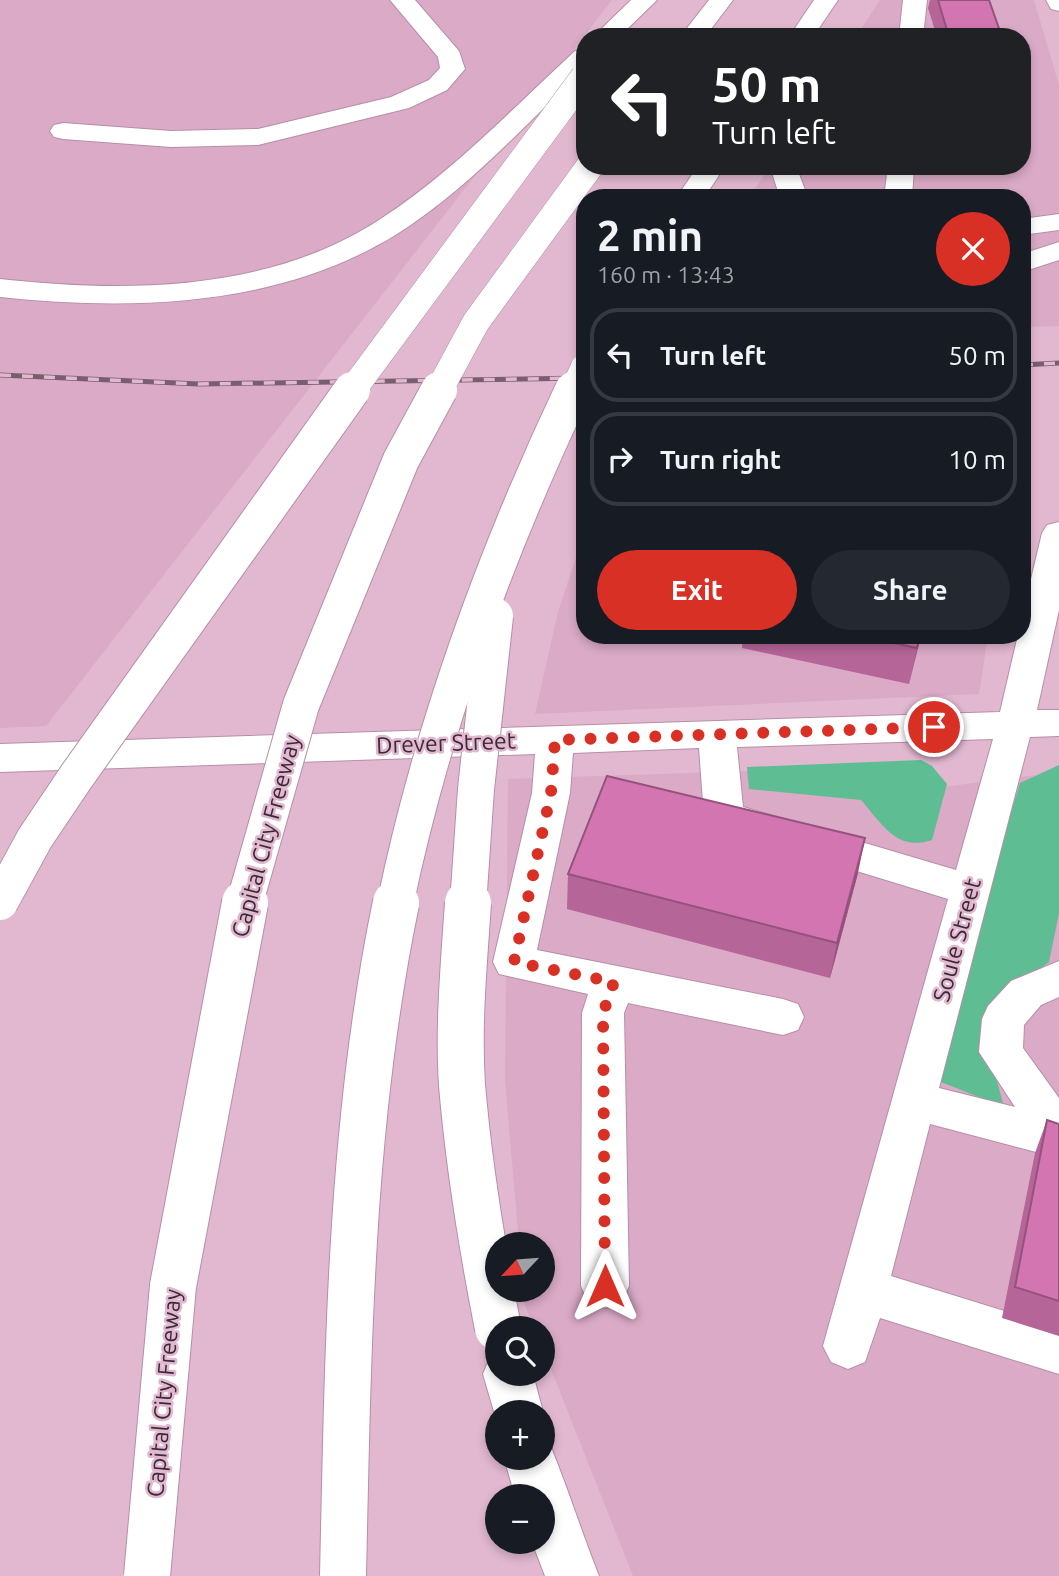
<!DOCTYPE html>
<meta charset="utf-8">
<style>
:root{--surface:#171b24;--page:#242831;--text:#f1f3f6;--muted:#9ea1a6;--line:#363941;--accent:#d93025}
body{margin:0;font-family:Ubuntu,sans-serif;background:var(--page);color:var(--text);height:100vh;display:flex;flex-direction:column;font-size:26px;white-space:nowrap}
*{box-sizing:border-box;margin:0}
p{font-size:23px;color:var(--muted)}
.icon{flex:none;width:38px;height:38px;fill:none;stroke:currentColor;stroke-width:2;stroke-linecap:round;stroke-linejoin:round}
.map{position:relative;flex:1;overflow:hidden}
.drawer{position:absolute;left:576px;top:189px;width:455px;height:455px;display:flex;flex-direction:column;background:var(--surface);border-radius:28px;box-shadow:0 4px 10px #0003}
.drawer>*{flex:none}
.guide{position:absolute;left:576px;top:28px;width:455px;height:147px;border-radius:28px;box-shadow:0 4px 10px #0003;background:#202124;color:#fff;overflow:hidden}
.needle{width:46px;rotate:244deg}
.buttons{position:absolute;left:485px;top:1232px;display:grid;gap:14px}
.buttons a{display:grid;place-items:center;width:70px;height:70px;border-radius:50%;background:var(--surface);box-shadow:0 4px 10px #0003;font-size:35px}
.pin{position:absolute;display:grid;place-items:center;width:60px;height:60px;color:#fff;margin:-30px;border:4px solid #fff;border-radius:50%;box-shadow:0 2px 7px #0007}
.me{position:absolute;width:77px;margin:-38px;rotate:0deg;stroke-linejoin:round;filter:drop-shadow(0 0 5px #0008)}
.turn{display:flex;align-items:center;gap:24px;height:147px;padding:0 21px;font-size:32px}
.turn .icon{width:91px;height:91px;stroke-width:2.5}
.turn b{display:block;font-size:49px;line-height:60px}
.round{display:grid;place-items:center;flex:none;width:74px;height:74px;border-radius:37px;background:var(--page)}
.head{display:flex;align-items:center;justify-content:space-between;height:119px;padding:0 21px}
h1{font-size:42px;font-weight:600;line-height:52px}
.primary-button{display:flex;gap:14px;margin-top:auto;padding:14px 21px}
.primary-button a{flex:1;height:80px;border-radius:42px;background:var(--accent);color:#fff;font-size:28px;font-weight:600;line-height:80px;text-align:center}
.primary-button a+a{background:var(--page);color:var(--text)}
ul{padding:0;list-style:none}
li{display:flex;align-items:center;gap:21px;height:94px;margin:0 14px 10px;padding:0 7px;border:4px solid var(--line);border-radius:28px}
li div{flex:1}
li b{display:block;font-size:26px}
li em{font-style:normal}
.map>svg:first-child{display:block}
</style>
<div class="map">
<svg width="1059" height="1576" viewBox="0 0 1059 1576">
<rect width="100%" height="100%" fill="#e2b8d1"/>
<g fill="#daaac6">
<path d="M0,0h612l-566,726 -46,2z"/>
<path d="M880,0h154l25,85v241l-37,1v-129h-273l21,-32h252v-129h-166z"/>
<path d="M584,533v102h404l-9,59 -444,20 23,-102z"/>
<path d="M867,767l68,21 124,-16v804h-426l-90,-227 -1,-21h-8l-11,-28 -1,-10h20v-46h-23l-14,-165 3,-300z"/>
</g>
<g fill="#5ebd92">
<path d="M921,760l11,6 15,18 -15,56c-35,12 -50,-16 -71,-40l-112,-11 -2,-22z"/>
<path d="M1059,765v148l-10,49 -29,21 -28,80 12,44 -68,-27 12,-59 72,-238z"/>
</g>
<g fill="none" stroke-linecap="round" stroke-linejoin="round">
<g stroke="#b68fa6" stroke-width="2">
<g id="minor">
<path d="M390,0h25l44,51 6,18 -18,21 -38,18 -151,37 -87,2 -108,-8 -9,-2 -4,-6 4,-6 9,-2 108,8 87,-2 133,-32 38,-17 11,-12 -2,-11z"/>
<path d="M903,0h24l-4,37h-24z"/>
<path d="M888,166h26l-2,32h-28z"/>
<path d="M1059,214v16l-37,5v-16z"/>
<path d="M1059,522v88l-22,100h22v26l-29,1 -91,351 76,19 -36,-55 3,-33 6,-13 23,-25 48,-20v36l-18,8 -17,20 -1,23 36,50v60l-129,-34 -39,152 168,52v46l-179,-56 -15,44 -17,7 -17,-7 -8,-16 125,-447 -238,-73 -6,-10 -5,-68 -126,5 -3,40 -33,157 246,49 15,5 6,13 -6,13 -15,5 -155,-32 -4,10 5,273 -7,16 -17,6 -17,-6 -7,-16 1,-273 6,-19 -89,-20 -6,-12 39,-169 3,-39 -535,18v-28l1000,-32 18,-77h4v-18l20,-84 5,-8zM993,739l-37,131 -213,-63 -6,-60z"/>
</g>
</g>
<g stroke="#b68fa6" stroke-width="2">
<g id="highway">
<path d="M631,0h26l-38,37h-26z"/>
<path d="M709,0h24l-28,37h-25z"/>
<path d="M814,0h24l-25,37h-24z"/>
<path d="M1046,0h13v11l-8,-2z"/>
<path d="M584,49v20c-59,56 -117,121 -187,165 -118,73 -263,77 -397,63v-18c127,14 268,13 379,-59 73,-47 133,-111 196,-169z"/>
<path d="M698,166h27l-21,32h-28z"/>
<path d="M770,166h26l12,32h-28z"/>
<path d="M1059,242v18l-37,12v-18z"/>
<path d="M497,1355v19h36l10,38 -1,1 -45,-1v10l-14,-48 7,-17z"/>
<path d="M542,1438l6,2c19,45 33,91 51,136h-54l-13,-34h10v-46h-27l-11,-38h38z"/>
</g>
</g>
<use href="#minor" fill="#fff" fill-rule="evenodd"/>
<use href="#highway" fill="#fff" fill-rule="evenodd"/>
<g stroke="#785e6e" stroke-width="5">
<g id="rail">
<path d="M1022,365l37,-2"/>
<path d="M0,375l199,9 385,-6"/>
</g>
</g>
<use href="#rail" stroke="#e2b8d1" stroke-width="3.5" stroke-dasharray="11" stroke-linecap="butt"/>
<g stroke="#b68fa6" stroke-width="28" stroke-linecap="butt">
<g id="highway-bridge-far2">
<path d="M351,392l233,-315"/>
<path d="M438,392l38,-70 114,-156"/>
<path d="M573,392l11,-24"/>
</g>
</g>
<g stroke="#b68fa6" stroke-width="38" stroke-linecap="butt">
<g id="highway-bridge-far1">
<path d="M0,902l35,-64 41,-61 276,-387"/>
<path d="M244,905l57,-200 100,-245 38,-70"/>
<path d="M395,905c37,-179 100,-350 178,-515"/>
<path d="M468,905l8,-116 19,-173"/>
</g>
</g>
<g stroke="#b68fa6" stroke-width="48" stroke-linecap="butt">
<g id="highway-bridge">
<path d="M468,903c-4,60 -10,122 -6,182 7,82 20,162 36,243"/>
<path d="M147,1576l26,-290 72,-383"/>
<path d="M343,1576c5,-225 7,-452 53,-673"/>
</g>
</g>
<use href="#highway-bridge-far2" stroke="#fff" stroke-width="27"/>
<use href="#highway-bridge-far1" stroke="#fff" stroke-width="36"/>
<use href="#highway-bridge" stroke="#fff" stroke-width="46"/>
</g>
<g fill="#b56598">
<path d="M930,0h59l13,37h-65l-9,-29z"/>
<path d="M743,635h178l-12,49 -167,-36z"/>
<path d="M858,873l-28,105 -263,-69 1,-35z"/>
<path d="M1047,1120l12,4v212l-57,-18 33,-165z"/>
</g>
<g fill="#94527c">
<path d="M920,635h1l-12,49z"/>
<path d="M865,838l-7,35 -28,105 7,-35z"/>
</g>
<g fill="#d375b1" stroke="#94527c" stroke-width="2">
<path d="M938,0h51l13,37h-53z"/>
<path d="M857,635h63l-3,13z"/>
<path d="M607,776l258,62 -28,105 -269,-69z"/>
<path d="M1047,1120l12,4v177l-44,-14z"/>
</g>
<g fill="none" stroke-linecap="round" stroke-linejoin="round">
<path stroke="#d93025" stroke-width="12" stroke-dasharray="0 21.6" d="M605,1286l-2,-273 11,-31 -100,-20 37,-169 4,-53 379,-13"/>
</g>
<g text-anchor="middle" stroke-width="5" stroke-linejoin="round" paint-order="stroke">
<g font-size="23" fill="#3a2a34" stroke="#e2b8d1">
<text transform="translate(446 743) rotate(-2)" y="8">Drever Street</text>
<text transform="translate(266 836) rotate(-75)" y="8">Capital City Freeway</text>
<text transform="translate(957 940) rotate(-75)" y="8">Soule Street</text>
<text transform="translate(164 1393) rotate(-85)" y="8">Capital City Freeway</text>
</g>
</g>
</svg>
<div class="buttons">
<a><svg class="needle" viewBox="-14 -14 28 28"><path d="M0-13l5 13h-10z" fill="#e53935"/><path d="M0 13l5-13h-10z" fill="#9ea1a6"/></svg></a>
<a><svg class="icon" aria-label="search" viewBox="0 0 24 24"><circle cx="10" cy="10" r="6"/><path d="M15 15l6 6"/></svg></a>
<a>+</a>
<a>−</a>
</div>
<div class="pin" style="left:934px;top:727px;background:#d93025"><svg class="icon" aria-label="arrive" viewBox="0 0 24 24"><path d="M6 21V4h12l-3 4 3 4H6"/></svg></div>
<svg class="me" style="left:605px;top:1286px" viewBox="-20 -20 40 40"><path d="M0-17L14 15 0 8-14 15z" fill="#d93025" stroke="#fff" stroke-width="4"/></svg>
<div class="guide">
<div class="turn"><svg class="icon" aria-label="left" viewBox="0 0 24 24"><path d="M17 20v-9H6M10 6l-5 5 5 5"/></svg><div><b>50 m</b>Turn left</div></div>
</div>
<section class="drawer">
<div class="head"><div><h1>2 min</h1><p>160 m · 13:43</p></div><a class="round" style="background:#d93025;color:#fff"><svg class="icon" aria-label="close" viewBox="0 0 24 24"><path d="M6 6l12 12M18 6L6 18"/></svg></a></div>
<ul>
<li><svg class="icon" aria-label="left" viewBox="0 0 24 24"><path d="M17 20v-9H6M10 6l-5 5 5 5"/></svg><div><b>Turn left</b></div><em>50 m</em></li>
<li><svg class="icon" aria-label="right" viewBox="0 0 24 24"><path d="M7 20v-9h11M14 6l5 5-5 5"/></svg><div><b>Turn right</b></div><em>10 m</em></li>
</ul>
<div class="primary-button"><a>Exit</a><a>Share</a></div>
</section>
</div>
